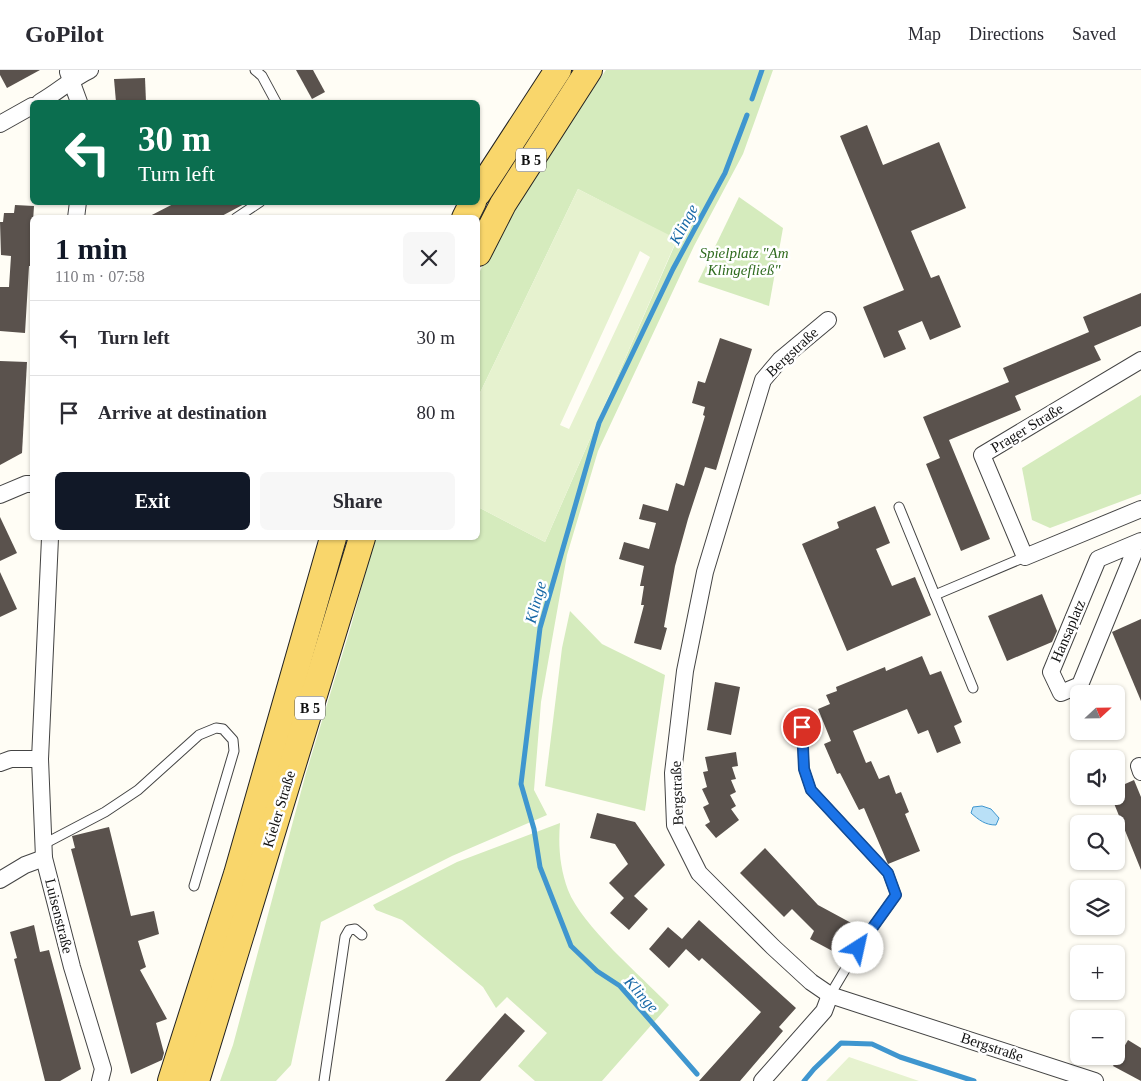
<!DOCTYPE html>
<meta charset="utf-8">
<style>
:root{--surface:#fff;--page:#f7f7f7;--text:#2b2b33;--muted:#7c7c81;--line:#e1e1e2;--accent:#111827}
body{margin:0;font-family:"Times New Roman",serif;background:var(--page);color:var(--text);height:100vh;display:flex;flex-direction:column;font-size:19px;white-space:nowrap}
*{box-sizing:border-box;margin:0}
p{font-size:16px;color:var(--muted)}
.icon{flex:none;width:28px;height:28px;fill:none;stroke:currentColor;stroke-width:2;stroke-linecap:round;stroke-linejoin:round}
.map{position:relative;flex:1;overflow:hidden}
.panel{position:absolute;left:30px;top:145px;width:450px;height:325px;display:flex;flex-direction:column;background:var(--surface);border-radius:8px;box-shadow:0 1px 4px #0004}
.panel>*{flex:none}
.top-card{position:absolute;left:30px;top:30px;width:450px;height:105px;border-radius:8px;box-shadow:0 1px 4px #0004;background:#0b6e4f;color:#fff;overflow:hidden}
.needle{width:32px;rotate:68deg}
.tools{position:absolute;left:1070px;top:615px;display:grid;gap:10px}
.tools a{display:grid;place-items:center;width:55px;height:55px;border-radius:8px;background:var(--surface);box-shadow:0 1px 4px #0004;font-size:25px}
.pin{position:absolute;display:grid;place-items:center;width:42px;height:42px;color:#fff;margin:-21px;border:2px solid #fff;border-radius:50%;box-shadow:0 1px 5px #0007}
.me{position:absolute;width:55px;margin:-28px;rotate:35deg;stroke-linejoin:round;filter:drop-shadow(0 0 4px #0008)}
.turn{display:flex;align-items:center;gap:18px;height:105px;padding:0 25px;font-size:22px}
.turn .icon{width:65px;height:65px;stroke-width:2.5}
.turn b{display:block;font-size:35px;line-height:42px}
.round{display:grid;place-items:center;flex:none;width:52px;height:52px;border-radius:8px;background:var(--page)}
.head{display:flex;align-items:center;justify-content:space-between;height:85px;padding:0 25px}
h1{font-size:30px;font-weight:600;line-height:38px;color:var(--accent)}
.cta{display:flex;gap:10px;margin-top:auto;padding:10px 25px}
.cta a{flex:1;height:58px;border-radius:8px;background:var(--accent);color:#fff;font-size:20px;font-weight:600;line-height:58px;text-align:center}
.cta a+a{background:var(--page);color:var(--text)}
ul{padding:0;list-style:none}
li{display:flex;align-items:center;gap:15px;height:75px;padding:0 25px;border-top:1px solid var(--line)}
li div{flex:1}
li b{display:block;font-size:19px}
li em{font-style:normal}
header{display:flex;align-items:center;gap:30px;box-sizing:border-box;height:70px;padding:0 25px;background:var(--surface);border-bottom:1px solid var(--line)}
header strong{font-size:24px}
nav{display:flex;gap:28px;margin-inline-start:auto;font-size:18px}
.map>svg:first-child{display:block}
</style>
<header>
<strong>GoPilot</strong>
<nav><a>Map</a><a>Directions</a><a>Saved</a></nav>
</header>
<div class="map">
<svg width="1141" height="1011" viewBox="0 0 1141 1011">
<rect width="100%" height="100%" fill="#fffdf5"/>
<g fill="#d5ebbd">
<path d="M606,0h167l-30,84 -49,92 -96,205 -31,104 -26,147 -7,88 13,25 -95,41 -131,66 -30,143 -15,16h-56l13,-36 73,-272 45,-147 24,-88h103v-31l67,35 132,-302 -99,-51 -100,208v-122l36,-72z"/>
<path d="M739,127l44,31 -14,78 -71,-24z"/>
<path d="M1141,325v99l-91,34 -18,-8 -10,-52z"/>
<path d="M570,541l32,33 63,31 -20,136 -100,-25 17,-138z"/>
<path d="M560,753c-2,23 0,45 8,67 14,36 73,86 101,115l-67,76h-67l-17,-15 29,-33 -40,-36 -11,11 -13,-21 -81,-67 -26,-10 -3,-5 84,-43z"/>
</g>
<g fill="#e6f2cf" fill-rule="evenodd">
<path d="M578,119l99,50 -132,303 -67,-35v-110zM640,181l10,6 -81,172 -9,-4z"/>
<path d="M849,987l70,24h-93z"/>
</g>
<path fill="#b9e0f7" stroke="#3f96cf" d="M982,736l9,3 8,9 -3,7c-11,0 -17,-5 -25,-12l2,-6z"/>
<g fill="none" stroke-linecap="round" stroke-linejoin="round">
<g stroke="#3f96cf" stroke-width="5">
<path d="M752,29l10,-29"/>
<path d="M697,1004l-77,-88 -23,-15 -26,-25 -31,-79 -6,-38 -13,-45 19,-156 59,-205 74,-154 52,-96 22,-58"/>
<path d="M804,1011l10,-12 27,-26 31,1 28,13 74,24"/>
</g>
</g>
<g fill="#5a524d">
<path d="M0,0h40l-33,18 -7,-13z"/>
<path d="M296,0h17l12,22 -13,7z"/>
<path d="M145,8l1,24h-30l-2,-23z"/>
<path d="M867,55l16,40 56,-23 27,66 -55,23 20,47 8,-3 22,52 -31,13 -8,-19 -24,10 8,18 -22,9 -21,-51 41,-17 -64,-154z"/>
<path d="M177,132h71l-30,16h-72z"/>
<path d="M15,135l19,1 -3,46h1v14h-3l-4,67 -25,-2v-44h9l2,-31 -10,-1 -1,-33h3l1,-9h10z"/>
<path d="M1141,223v33l-47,20 7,14 -86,36 6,14 -72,30 41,99 -29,12 -35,-87 14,-6 -17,-41 86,-35 -6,-14 86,-36 -6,-15z"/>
<path d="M720,268l32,11 -36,121 -11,-3 -17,52 -13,47 -11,61 3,1 -6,22 -27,-7 10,-38h-3l3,-19h-4l4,-20 -25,-7 5,-17 25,7 7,-26 -17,-4 4,-15 25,7 8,-28 8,3 21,-70 -2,-1 2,-8 -13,-4 6,-22 7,2z"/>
<path d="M0,291l27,1 -5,91 -22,12z"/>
<path d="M875,436l15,37 -14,6 16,37 23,-9 16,38 -84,36 -45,-107 37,-16 -2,-6z"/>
<path d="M0,447l17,36 -17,8z"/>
<path d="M0,502l17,37 -17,8z"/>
<path d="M1042,524l15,37 -5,11 -45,19 -19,-45z"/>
<path d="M1141,549v82l-29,-69z"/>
<path d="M922,586l8,19 11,-4 21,51 -8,4 7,17 -24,10 -9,-23 -10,4 -11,-25 -54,22 13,32 5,-2 8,18 10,-4 7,19 5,-2 8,20 -4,2 15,37 -32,13 -24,-56 -5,2 -19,-37 -3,1 -13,-30 7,-3 -13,-32 12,-5 -4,-9 11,-4 -1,-4 49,-20 1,4z"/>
<path d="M715,612l25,5 -9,48 -24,-5z"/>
<path d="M736,682l2,14 -6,1 4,12 -5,1 5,12 -6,3 6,11 -5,3 8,11 -23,18 -11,-13 5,-3 -7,-15 6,-3 -7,-15 5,-2 -4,-15 5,-1 -3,-14z"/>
<path d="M1134,710l7,17v73l-30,-74h5v-8z"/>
<path d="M597,743l38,9 30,43 -31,31 14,13 -19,21 -19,-17 14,-15 -15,-15 19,-19 -13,-20 -25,-6z"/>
<path d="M109,757l22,89 23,-5 5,23 -21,7 8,26 -6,3 27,49 -11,4 8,30 -2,7 -31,14 -60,-225 4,-1 -3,-12z"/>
<path d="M765,778l53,57 37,20 -15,30 -30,-16 4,-8 -22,-22 -8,8 -44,-44z"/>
<path d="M699,850l97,88 -17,19 4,4 -43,50h-41l62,-69 -59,-54 -3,3 -13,-12 -17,19 -20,-19 19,-22 14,12z"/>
<path d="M34,855l6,27 9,-2 32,119 -21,12h-15l-31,-122 3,-1 -7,-26z"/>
<path d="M505,943l20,18 -45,50h-35z"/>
<path d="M1128,970l13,8v33l-28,-15z"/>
</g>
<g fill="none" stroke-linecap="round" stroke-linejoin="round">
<g stroke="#444" stroke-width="11">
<g id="lane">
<path d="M255,0l7,6 14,26"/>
<path d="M236,148l24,-16"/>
<path d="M899,437l74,181"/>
<path d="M935,525l90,-38"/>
<path d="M802,657l2,42 7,21 77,83 8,22 -38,53 -28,47"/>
<path d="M44,774l61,-32 33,-22 61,-55 17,-7 7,1 10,11 1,11 -40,135"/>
<path d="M324,1011l21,-144 4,-7 6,-1 7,6"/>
</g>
</g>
<g stroke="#444" stroke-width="18">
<g id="street">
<path d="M68,2l11,30"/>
<path d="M40,32c18,-10 31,-23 50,-32"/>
<path d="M0,54l32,-18"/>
<path d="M76,148l2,-16"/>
<path d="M828,250l-48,40 -17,20 -58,192 -20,99 -12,102 2,52 24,48 74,74 38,35 19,13 265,86"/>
<path d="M1141,290l-159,95 43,102 116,-48"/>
<path d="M0,425l26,-11h6"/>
<path d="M50,468l-10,221 4,99 28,109 31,102 -3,12"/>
<path d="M1138,473l-58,142 -19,8 -10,-21 47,-113 43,-18"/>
<path d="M0,693l11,-4h29"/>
<path d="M1139,696l2,6"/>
<path d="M0,810l25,-15 19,-7"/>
<path d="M762,1011l62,-70 6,-16"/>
</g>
</g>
<g stroke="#222" stroke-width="28">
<g id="primary">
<path d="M478,123l80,-123"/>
<path d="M465,148l8,-16"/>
<path d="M478,183l25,-49 86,-134"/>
<path d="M171,1011l66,-207 96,-336"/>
<path d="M196,1011l166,-543"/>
</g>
</g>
<use href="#lane" stroke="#fff" stroke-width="9"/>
<use href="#street" stroke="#fff" stroke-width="16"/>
<use href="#primary" stroke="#f9d66b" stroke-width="26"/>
</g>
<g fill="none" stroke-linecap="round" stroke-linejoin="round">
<g stroke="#114b97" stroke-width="12">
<path id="route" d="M802,657l2,42 7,21 77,83 8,22 -38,53"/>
</g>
<use href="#route" stroke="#1a73e8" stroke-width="9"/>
</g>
<g text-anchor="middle" stroke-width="5" stroke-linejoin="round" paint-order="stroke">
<g fill="#fff" stroke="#585858" stroke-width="1">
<rect x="516" y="78.5" width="30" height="23" rx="4"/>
<rect x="295" y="626.5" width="30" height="23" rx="4"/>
</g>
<g font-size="14" font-weight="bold" fill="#111">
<text x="531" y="95">B 5</text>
<text x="310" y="643">B 5</text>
</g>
<g font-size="15" font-style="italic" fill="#2f6b1f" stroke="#fff">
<text x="744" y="188">Spielplatz "Am<tspan x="744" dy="17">Klingefließ"</tspan></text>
</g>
<g font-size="15" fill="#111" stroke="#fff">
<text transform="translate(792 282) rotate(-43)" y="5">Bergstraße</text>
<text transform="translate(1027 358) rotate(-31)" y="5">Prager Straße</text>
<text transform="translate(1068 561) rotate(-67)" y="5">Hansaplatz</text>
<text transform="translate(677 723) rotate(-92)" y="5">Bergstraße</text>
<text transform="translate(279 739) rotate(-73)" y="5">Kieler Straße</text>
<text transform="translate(59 846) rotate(76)" y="5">Luisenstraße</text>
<text transform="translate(992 977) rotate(18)" y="5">Bergstraße</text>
</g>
<g font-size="16" font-style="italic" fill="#1768a6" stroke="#fff">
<text transform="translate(683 154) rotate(-62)" y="6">Klinge</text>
<text transform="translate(535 532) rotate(-75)" y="6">Klinge</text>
<text transform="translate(642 924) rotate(48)" y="6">Klinge</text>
</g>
</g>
</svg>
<div class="tools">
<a><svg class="needle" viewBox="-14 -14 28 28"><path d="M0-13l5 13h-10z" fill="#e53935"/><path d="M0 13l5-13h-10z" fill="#7c7c81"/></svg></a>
<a><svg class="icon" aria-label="sound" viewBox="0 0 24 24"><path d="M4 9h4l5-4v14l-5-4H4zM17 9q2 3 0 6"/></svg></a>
<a><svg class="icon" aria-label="search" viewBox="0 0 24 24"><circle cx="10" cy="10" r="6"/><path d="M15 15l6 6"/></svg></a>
<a><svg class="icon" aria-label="layers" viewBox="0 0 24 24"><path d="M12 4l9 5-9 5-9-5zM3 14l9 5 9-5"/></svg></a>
<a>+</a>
<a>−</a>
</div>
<div class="pin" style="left:802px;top:657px;background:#d93025"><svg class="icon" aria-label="arrive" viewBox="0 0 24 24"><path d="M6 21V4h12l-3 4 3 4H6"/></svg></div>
<svg class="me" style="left:858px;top:878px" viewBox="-20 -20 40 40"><circle r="19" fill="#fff"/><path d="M0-13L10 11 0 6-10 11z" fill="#1a73e8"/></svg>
<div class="top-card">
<div class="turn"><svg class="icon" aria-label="left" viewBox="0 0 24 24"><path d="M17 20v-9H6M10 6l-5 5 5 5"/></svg><div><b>30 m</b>Turn left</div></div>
</div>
<section class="panel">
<div class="head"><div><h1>1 min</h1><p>110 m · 07:58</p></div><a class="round"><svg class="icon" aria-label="close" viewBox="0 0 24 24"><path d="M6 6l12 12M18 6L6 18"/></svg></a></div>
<ul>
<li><svg class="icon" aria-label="left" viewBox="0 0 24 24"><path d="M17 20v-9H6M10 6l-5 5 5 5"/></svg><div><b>Turn left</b></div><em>30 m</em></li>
<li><svg class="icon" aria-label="arrive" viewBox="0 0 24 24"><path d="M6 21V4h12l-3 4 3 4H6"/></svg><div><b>Arrive at destination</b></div><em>80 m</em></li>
</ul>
<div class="cta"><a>Exit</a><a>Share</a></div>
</section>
</div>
